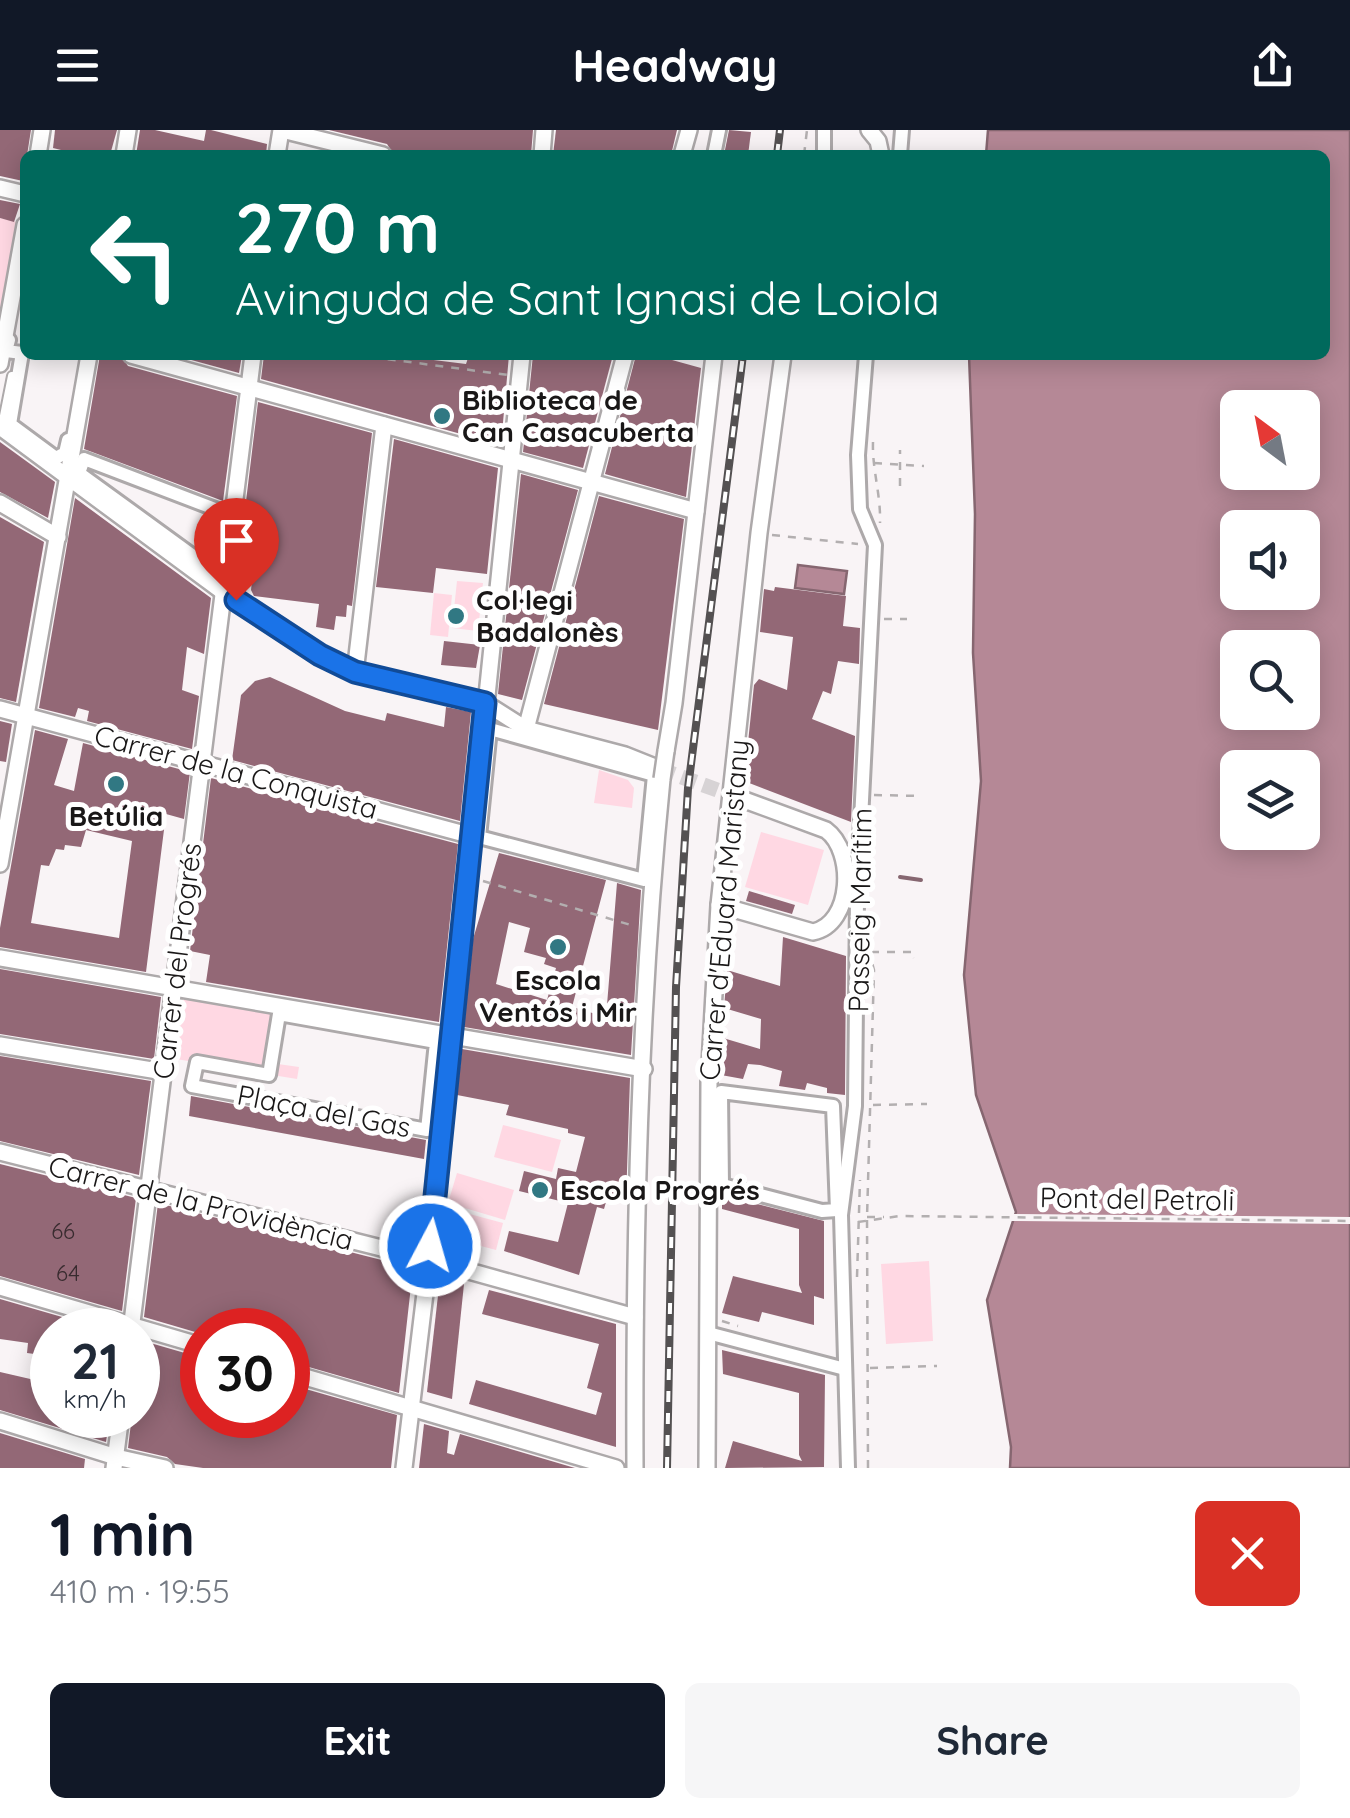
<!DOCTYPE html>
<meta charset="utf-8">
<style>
:root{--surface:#fff;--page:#f6f6f7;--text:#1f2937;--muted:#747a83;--accent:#111827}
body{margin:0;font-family:Quicksand,sans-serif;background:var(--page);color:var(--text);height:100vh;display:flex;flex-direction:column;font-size:38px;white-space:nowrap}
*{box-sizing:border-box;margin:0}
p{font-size:32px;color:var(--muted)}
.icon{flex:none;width:55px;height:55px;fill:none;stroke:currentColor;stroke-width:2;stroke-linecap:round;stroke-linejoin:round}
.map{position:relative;height:1338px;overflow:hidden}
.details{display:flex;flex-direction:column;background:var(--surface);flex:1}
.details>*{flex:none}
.hud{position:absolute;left:20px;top:20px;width:1310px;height:210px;border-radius:15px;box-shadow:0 5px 25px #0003;background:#00695c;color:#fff;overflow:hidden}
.needle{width:65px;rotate:328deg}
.tools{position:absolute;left:1220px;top:260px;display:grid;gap:20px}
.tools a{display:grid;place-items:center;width:100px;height:100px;border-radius:15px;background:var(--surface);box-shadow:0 5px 25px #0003;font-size:50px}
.speed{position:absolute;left:30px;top:1178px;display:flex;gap:20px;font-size:50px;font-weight:700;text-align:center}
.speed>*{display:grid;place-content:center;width:130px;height:130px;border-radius:50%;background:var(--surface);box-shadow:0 5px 25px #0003;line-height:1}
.speed small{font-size:25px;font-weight:400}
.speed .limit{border:15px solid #d22;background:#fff;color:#111}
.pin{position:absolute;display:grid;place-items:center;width:85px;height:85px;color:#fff;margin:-102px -42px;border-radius:50% 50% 50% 0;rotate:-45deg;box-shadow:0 0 10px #0007}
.pin .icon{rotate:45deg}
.me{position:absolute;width:110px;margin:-55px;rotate:6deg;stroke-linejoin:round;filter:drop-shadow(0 0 8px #0008)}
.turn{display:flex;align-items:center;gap:35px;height:210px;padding:0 50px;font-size:45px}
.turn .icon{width:130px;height:130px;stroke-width:2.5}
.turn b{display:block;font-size:70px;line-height:85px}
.round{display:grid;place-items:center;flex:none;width:105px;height:105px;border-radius:15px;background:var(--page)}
.head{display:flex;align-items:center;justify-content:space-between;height:170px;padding:0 50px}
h1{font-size:60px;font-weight:800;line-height:75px;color:var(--accent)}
.button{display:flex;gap:20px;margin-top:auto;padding:20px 50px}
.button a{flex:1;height:115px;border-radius:15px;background:var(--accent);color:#fff;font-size:40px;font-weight:800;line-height:115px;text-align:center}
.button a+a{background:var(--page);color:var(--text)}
header{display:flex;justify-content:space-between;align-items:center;height:130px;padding:0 50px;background:var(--accent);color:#fff;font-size:45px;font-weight:800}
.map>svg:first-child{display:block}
</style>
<header><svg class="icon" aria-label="menu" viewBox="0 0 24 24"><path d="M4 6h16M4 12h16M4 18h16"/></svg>Headway<svg class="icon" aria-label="share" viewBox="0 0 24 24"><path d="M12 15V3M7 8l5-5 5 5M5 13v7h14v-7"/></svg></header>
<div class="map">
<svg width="1350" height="1338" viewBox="0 0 1350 1338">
<rect width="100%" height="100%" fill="#f9f4f6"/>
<g fill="#ffd8e3">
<path d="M0,88l17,4 -16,90 -1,-1z"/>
<path d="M457,451l26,2 -5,48 -26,-3z"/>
<path d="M434,463l18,2 -4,42 -18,-2z"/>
<path d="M599,640l29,10 6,8 -2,20 -38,-5z"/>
<path d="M761,702l63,18 -16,55 -63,-18z"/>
<path d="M184,866l95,18 -8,49 28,4 -2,12 -121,-20z"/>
<path d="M503,995l58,15 -9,32 -58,-15z"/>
<path d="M457,1043l57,17 -9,30 -57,-17z"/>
<path d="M451,1079l52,14 -7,27 -53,-14z"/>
<path d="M929,1131l4,80 -47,3 -5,-80z"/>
</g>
<g fill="#b58896" stroke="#866670" stroke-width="2.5" fill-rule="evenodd">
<path d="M988,0h362v1338h-340l1,-21 -24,-147 29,-88 -40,-117 -12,-120 17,-194 -8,-128 2,-139 -6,-159h356v-200h-339zM1238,278h64v64h-64zM1238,398h64v64h-64zM1238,518h64v64h-64zM1238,638h64v64h-64z"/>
<path d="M798,435l49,6 -3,23 -49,-6z"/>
</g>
<path fill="#f9f4f6" d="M1010,1084l340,3v7l-342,-3z"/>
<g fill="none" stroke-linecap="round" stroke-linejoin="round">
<path stroke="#866670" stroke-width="4" d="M900,747l21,3"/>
</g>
<g fill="#936876" fill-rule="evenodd">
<path d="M0,0h31l-8,51 -23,-5z"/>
<path d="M55,0h62l-7,25h-29l-28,-7z"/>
<path d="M140,0h15l49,11 2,-11h5l56,14 -1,11h-130z"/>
<path d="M329,0h204l-2,25h-114l-22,-5 -1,5 -7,-11z"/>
<path d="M556,0h121l-6,25h-118z"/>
<path d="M729,0l22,2 -3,23h-24z"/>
<path d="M0,70l20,4 -6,18 -14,-4z"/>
<path d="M100,225l19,5 1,-5 8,11 109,30 -14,105 -139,-52z"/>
<path d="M173,225h69l-3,18z"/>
<path d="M264,225h129l73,9 3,-9h40l-8,90 -240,-66z"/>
<path d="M533,225h80l-30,113 -60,-16z"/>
<path d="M636,225h18l47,13 -15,129 -81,-23z"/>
<path d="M258,272l114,31 -20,173 -5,-1 -1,12 -10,-1 -2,14 -18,-3 3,-23 -65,-8 -3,-6 2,-18 -10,-1 10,-52 -9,-1z"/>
<path d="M394,309l104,29 -11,106 -51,-6 -3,25 -57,-6z"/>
<path d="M0,312l55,40 -7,36 -48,-26z"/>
<path d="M521,344l57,16 -56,210 -24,-6z"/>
<path d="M599,366l85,23 -26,211 -114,-26z"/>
<path d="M75,368l136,100 -7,56 -17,-7 -5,43 17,6 -7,53 -105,-28 2,-10 -11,-3 -3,9 -36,-9z"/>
<path d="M0,387l44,25 -28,160 -16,-4z"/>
<path d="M775,457l71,9 -3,30 17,2 -1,36 -21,-3 -7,33 -8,-3 -11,28 43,17 -4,86 -107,-41 10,-96 5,-6 28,11 6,-53 -33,-5 4,-43 10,2z"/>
<path d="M444,511l36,4 -4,23 -35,-3z"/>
<path d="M270,547l75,34 40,10 2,-8 57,14 2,-20 25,5 -11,109 -228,-61 9,-65 14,-14z"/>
<path d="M0,591l12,3 -6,38 -6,-1z"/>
<path d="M35,600l33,9 -14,46 20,6 9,-48 107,29 -6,47 -18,-5 -20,158 -146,-25v-19zM86,700l46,11 -13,97 -88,-15 10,-58 8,1 7,-17 8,1 1,-5 16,2z"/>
<path d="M211,648l247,66 -19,178 -233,-40 4,-27 -20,-4z"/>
<path d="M499,723l107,27 -34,127 34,10 11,-134 24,7 -10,165 -167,-28 9,-88zM509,792l21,6 -6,24 22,6 -2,6 12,4 -9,32 -51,-16z"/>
<path d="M749,761l46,14 -3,9 -46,-13z"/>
<path d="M783,807l63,19 -1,139 -18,-2v-5l-20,-5 -2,7 -26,-4 3,-15 -22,-6 -12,-1 -5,15 -22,-4 2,-37 37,11 1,-30 -37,-11 3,-38 53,16z"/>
<path d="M0,839l161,28 -7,62 -154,-25z"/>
<path d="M462,919l168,29 -4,124h-20l-2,7 -7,-2 -18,68 -75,-24 5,-20 49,11 10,-39 -49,-12 5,-20 32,8 2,-11 18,4 9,-35 -17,-4v-4l-62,-14 3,-10 -52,-10z"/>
<path d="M0,926l151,25 -12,94 -139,-34z"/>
<path d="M191,966l235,44 -2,19 -235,-43z"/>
<path d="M0,1034l136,34 -14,113 -122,-35z"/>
<path d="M722,1065l102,26v78l-10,-3v29l-52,-13 -3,10 -37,-9 11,-37 69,17 -3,-8v-56l-77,-20z"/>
<path d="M158,1073l255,65 -14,125 -111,-32v-31h-86v4l-58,-17z"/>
<path d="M440,1148l24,6 -12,115 -25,-7z"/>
<path d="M489,1160l127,34v123l-147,-43 7,-24 120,35 6,-22 -15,-5 12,-44 -117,-30z"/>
<path d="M0,1169l100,29 -48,2v85h41l-1,8 16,5 -2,14 -106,-32v-38l39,9 3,-26 -15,-2 1,-10 -28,-4z"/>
<path d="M140,1210l62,18v57h86v-31l109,31 -6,53h-188l-28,-4 -8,-7 -39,-9 4,-33h6z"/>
<path d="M722,1220l103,25 -1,92 -99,1 8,-27 69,20 -3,-6v-62l-76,-19z"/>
<path d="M424,1294l25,7 -2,22 7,2 6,-21 115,34h-156z"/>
<path d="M0,1303l85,26 -1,9h-84z"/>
</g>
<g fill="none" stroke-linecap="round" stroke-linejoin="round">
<path stroke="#d7d3d5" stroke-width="15" stroke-dasharray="15 8" stroke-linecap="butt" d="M660,639l79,29"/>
<g stroke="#ada9aa" stroke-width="12">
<path id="service" d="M2,296l10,-50"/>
</g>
<g stroke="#ada9aa" stroke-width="18">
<g id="pedestrian">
<path d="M714,25l5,-25"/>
<path d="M824,25v-25"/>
<path d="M900,25l2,-25"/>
<path d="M9,210l-3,11 16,2 -12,71 46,34 9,-5 3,-13"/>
<path d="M84,329l139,53 -5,49 -4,5h-7l-128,-93z"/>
<path d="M490,599l164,46 -10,105 -165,-43z"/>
<path d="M279,884l157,28 -9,88 -235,-44 5,-24 72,13z"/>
<path d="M721,962l112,14 4,104 -15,1 -100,-26z"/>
<path d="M708,1203l137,36"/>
<path d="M848,1338l-7,-253 14,-109 2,-208 18,-353 -15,-36 -2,-54 8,-100"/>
</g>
</g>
<g stroke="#ada9aa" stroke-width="20">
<g id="minor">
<path d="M282,0l101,25"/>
<path d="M869,0l9,11 3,14"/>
<path d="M38,25l4,-25"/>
<path d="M124,25l4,-25"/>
<path d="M277,25l4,-25"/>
<path d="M542,25l2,-25"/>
<path d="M682,25l7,-25"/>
<path d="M0,58l25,6"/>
<path d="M131,225l565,156"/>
<path d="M0,234l25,-139"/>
<path d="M0,297l223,165 98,63 34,18 130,30 41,26 99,26 35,14"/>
<path d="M0,373l58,34"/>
<path d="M355,543l29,-248"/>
<path d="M0,579l472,127"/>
<path d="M526,599l99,-374"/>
<path d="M666,621l8,-48 40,-348"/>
<path d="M0,734l89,-509"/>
<path d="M719,775l94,27c40,-8 42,-81 13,-102l-87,-32"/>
<path d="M0,828l644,111"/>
<path d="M0,915l164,27"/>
<path d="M0,1022l429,108 206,57"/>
<path d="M0,1157l202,59"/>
<path d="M131,1200l122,-975"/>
<path d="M288,1242l328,96"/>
<path d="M0,1291l116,36 49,11"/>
<path d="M114,1338l7,-53"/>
<path d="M404,1338l25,-208 93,-905"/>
<path d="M635,1338c-1,-229 4,-461 27,-689"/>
<path d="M707,1338l2,-386 10,-177 40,-372 24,-178"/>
</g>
</g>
<g stroke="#b3afb0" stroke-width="2.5" stroke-dasharray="8 8" stroke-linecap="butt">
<path d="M804,25l3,-25"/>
<path d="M356,225l152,20"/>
<path d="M873,312c-1,27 8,53 7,81"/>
<path d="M874,333l50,3"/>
<path d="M900,356v-36"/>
<path d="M772,405l86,9"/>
<path d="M884,489h23"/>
<path d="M874,665l47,1"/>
<path d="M483,751l151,45"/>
<path d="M871,822h42l1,6"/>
<path d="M873,975l54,-1"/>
<path d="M867,1087h17"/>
<path d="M858,1092l42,-6 450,5"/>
<path d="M857,1147l3,-97"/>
<path d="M722,1191l16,5"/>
<path d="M870,1238l67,-2"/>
<path d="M868,1338l-1,-250 7,-248 -4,-15"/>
</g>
<use href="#service" stroke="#fff" stroke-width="8"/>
<use href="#pedestrian" stroke="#fff" stroke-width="12"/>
<use href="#minor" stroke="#fff" stroke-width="15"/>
<g stroke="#545152" stroke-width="8">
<g id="rail">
<path d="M777,25l3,-25"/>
<path d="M667,1338l9,-481 12,-199 55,-433"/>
</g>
</g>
<use href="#rail" stroke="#fff" stroke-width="4" stroke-dasharray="11" stroke-linecap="butt"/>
<g stroke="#ada9aa" stroke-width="20" stroke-linecap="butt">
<path id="minor-bridge" d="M662,649l4,-28"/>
</g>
<use href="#minor-bridge" stroke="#fff" stroke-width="15"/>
</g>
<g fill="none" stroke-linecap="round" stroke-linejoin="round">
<g stroke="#114b97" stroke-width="25">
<path id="route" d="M236,470l84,55 35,17 130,31 -55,543"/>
</g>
<use href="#route" stroke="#1a73e8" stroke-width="18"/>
</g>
<g fill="#317883" stroke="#fff" stroke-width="4">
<circle cx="442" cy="286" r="10"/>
<circle cx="456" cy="486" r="10"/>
<circle cx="116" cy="654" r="10"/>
<circle cx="558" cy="817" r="10"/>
<circle cx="540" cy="1060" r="10"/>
</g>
<g text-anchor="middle" stroke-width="10" stroke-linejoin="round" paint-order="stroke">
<g font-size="22" fill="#382b2f">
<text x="63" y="1109">66</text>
<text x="68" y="1151">64</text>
</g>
<g font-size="28" font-weight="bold" fill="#191717" stroke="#fff" text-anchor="start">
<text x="462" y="280">Biblioteca de<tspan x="462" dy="32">Can Casacuberta</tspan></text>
<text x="476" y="480">Col·legi<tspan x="476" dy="32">Badalonès</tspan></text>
<text x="116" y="696" text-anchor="middle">Betúlia</text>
<text x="558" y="860" text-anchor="middle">Escola<tspan x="558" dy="32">Ventós i Mir</tspan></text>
<text x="560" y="1070">Escola Progrés</text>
</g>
<g font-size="28" fill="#191717" stroke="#fff">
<text transform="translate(236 642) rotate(15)" y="10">Carrer de la Conquista</text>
<text transform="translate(724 780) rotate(-85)" y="10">Carrer d'Eduard Maristany</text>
<text transform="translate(860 780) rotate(-89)" y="10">Passeig Marítim</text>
<text transform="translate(177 831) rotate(-83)" y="10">Carrer del Progrés</text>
<text transform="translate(324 981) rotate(11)" y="10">Plaça del Gas</text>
<text transform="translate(1137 1069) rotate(1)" y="10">Pont del Petroli</text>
<text transform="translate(201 1073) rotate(14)" y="10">Carrer de la Providència</text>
</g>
</g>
</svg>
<div class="tools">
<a><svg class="needle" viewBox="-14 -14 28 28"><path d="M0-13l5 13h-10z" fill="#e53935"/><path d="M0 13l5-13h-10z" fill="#747a83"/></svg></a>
<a><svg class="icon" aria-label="sound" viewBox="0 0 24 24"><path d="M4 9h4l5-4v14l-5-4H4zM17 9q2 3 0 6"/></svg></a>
<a><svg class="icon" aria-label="search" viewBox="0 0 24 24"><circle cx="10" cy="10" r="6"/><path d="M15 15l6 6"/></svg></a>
<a><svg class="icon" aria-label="layers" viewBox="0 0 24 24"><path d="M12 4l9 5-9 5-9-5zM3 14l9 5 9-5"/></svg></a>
</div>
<div class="speed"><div>21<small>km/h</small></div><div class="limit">30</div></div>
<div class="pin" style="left:236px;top:470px;background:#d93025"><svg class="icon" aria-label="arrive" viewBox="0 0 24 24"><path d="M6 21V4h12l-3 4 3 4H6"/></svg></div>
<svg class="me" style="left:430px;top:1116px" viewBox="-20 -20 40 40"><circle r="17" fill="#1a73e8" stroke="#fff" stroke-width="3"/><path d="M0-11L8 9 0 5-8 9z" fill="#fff"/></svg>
<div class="hud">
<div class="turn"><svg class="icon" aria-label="left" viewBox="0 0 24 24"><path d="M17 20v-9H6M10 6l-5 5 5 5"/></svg><div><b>270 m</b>Avinguda de Sant Ignasi de Loiola</div></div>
</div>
</div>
<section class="details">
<div class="head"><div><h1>1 min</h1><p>410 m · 19:55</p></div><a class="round" style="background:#d93025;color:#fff"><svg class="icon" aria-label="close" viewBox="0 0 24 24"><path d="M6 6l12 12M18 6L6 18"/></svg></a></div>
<div class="button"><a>Exit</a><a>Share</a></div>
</section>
